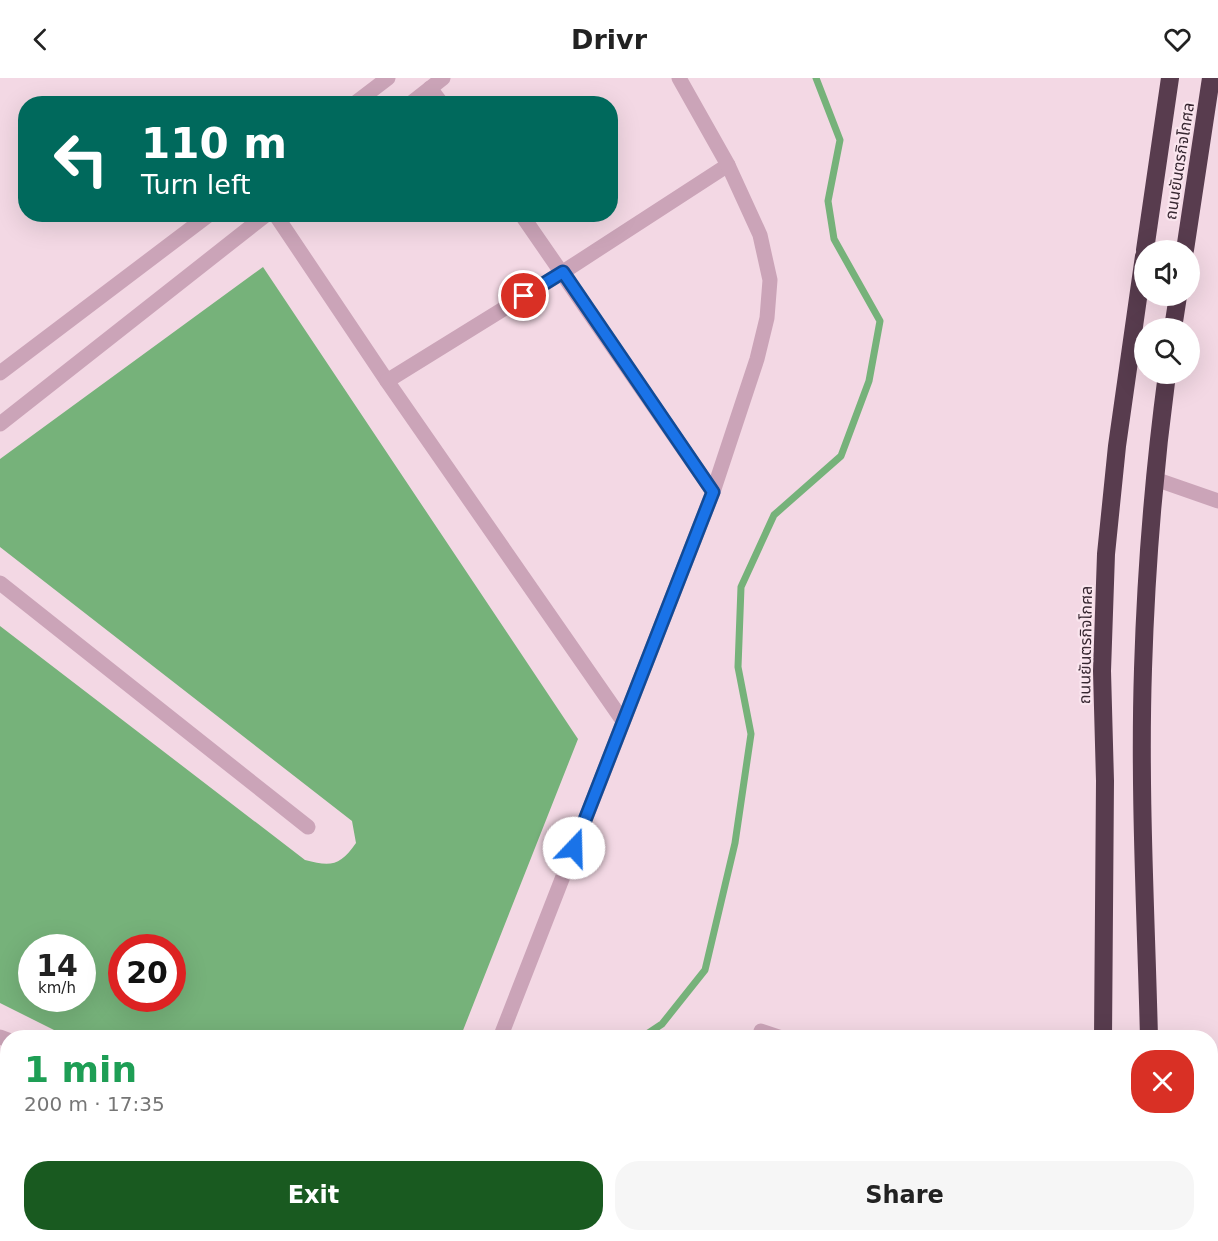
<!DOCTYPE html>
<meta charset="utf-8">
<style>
:root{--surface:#fff;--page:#f6f6f6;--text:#222;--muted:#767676;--accent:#195a20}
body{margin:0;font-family:"DejaVu Sans","Noto Sans Thai",sans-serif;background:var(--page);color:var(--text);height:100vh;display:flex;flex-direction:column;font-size:22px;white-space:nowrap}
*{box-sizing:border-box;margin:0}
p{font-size:20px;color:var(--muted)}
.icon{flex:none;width:33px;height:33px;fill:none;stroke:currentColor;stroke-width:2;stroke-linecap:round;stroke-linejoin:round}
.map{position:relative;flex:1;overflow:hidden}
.drawer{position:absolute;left:0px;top:952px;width:1218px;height:212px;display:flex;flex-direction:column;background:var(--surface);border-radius:24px 24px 0 0;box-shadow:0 6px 24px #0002}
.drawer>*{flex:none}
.banner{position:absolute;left:18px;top:18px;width:600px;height:126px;border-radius:24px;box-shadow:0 6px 24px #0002;background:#00695c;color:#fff;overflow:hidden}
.buttons{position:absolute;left:1134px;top:162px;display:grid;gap:12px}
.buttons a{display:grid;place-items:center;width:66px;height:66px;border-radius:50%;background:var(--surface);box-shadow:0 6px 24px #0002;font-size:30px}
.speed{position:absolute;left:18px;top:856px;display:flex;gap:12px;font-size:30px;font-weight:700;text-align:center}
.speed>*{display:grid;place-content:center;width:78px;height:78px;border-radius:50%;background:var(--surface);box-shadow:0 6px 24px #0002;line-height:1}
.speed small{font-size:15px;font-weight:400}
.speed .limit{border:9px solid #d22;background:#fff;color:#111}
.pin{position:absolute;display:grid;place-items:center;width:51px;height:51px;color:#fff;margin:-26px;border:3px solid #fff;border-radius:50%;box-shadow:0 2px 6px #0007}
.me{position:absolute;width:66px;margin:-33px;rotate:21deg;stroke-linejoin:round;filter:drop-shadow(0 0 4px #0008)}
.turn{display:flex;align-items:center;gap:21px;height:126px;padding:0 24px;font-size:27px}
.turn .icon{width:78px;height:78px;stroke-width:2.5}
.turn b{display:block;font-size:42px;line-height:51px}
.round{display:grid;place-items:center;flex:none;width:63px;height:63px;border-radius:24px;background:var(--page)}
.headline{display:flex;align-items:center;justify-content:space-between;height:102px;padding:0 24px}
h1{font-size:36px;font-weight:700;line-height:45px;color:#1e9e55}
.button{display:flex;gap:12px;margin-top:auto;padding:12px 24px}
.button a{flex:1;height:69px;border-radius:24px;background:var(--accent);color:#fff;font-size:24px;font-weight:700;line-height:69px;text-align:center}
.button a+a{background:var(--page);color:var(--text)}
header{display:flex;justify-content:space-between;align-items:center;height:78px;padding:0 24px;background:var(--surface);font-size:27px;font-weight:700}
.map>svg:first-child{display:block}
</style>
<header><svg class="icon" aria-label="back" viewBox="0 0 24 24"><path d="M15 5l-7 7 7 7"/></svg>Drivr<svg class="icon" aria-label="heart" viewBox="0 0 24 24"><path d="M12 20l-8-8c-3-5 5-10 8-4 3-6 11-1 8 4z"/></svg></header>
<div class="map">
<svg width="1218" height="1163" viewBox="0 0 1218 1163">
<rect width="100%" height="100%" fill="#f3d8e4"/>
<g fill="#76b27a" fill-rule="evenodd">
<path d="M263,189l315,472 -118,299h-390l-70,-35v-377l305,234c26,7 35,6 51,-17l-4,-22 -352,-274v-88zM32,870h50v51h-50zM122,870h50v51h-50z"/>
<path d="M0,1001l8,3v152h318l14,7h-340z"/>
</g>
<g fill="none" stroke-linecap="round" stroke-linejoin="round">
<g stroke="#76b27a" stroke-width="7">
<path d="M641,960l21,-14 43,-54 30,-127 16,-109 -13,-67 3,-80 33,-72 67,-59 28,-75 11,-60 -46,-82 -6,-38 12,-61 -24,-62"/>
<path d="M541,1163l4,-7"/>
</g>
<g stroke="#cba4b8" stroke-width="15">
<path d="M430,10l12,16"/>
<path d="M354,26l34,-26"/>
<path d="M410,26l33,-26"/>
<path d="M275,136l112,167 236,340"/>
<path d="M521,136l192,278"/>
<path d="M0,295l210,-159"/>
<path d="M387,303l176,-109 165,-107"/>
<path d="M0,346l267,-210"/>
<path d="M1155,401l63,22"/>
<path d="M0,505l308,244"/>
<path d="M761,953l21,7"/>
<path d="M0,959l8,3"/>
<path d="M500,960l213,-546 44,-133 10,-41 3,-38 -10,-45 -32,-70 -49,-87"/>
<path d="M1210,1014h8"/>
<path d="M407,1156l13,7"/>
</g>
<g stroke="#583c4e" stroke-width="18">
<path d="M1145,172l25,-172"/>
<path d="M1185,172l26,-172"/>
<path d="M1173,250l5,-32"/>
<path d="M1103,960l2,-257 -3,-110 4,-117 11,-108 27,-190"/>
<path d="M1149,960c-3,-123 -10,-246 -6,-369 3,-99 11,-198 24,-295"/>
<path d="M1106,1156l1,7"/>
<path d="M1155,1156v7"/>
</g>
</g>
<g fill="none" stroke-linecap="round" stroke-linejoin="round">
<g stroke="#114b97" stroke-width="15">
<path id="route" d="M524,218l39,-24 150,220 -139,356"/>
</g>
<use href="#route" stroke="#1a73e8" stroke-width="10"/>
</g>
<g text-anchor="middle" stroke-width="4.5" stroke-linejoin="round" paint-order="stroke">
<g font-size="16" fill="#362630" stroke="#fae5ee">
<text transform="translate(1179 83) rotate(-81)" y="6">ถนนยันตรกิจโกศล</text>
<text transform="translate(1085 567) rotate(-89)" y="6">ถนนยันตรกิจโกศล</text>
</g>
</g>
</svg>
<div class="buttons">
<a><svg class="icon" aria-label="sound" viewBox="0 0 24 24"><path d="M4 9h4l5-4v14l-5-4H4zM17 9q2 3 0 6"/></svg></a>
<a><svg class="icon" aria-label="search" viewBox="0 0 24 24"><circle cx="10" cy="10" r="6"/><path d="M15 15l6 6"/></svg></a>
</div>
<div class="speed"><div>14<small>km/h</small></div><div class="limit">20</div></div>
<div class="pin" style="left:524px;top:218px;background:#d93025"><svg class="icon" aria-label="arrive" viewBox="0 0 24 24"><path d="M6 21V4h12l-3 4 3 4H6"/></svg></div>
<svg class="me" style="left:574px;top:770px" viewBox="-20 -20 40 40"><circle r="19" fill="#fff"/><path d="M0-13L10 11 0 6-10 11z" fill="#1a73e8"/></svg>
<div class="banner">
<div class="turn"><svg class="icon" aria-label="left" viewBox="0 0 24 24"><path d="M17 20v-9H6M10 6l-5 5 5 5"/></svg><div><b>110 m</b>Turn left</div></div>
</div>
<section class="drawer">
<div class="headline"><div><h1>1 min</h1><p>200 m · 17:35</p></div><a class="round" style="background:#d93025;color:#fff"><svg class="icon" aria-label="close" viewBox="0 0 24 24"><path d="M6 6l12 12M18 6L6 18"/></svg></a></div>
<div class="button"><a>Exit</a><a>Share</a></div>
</section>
</div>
